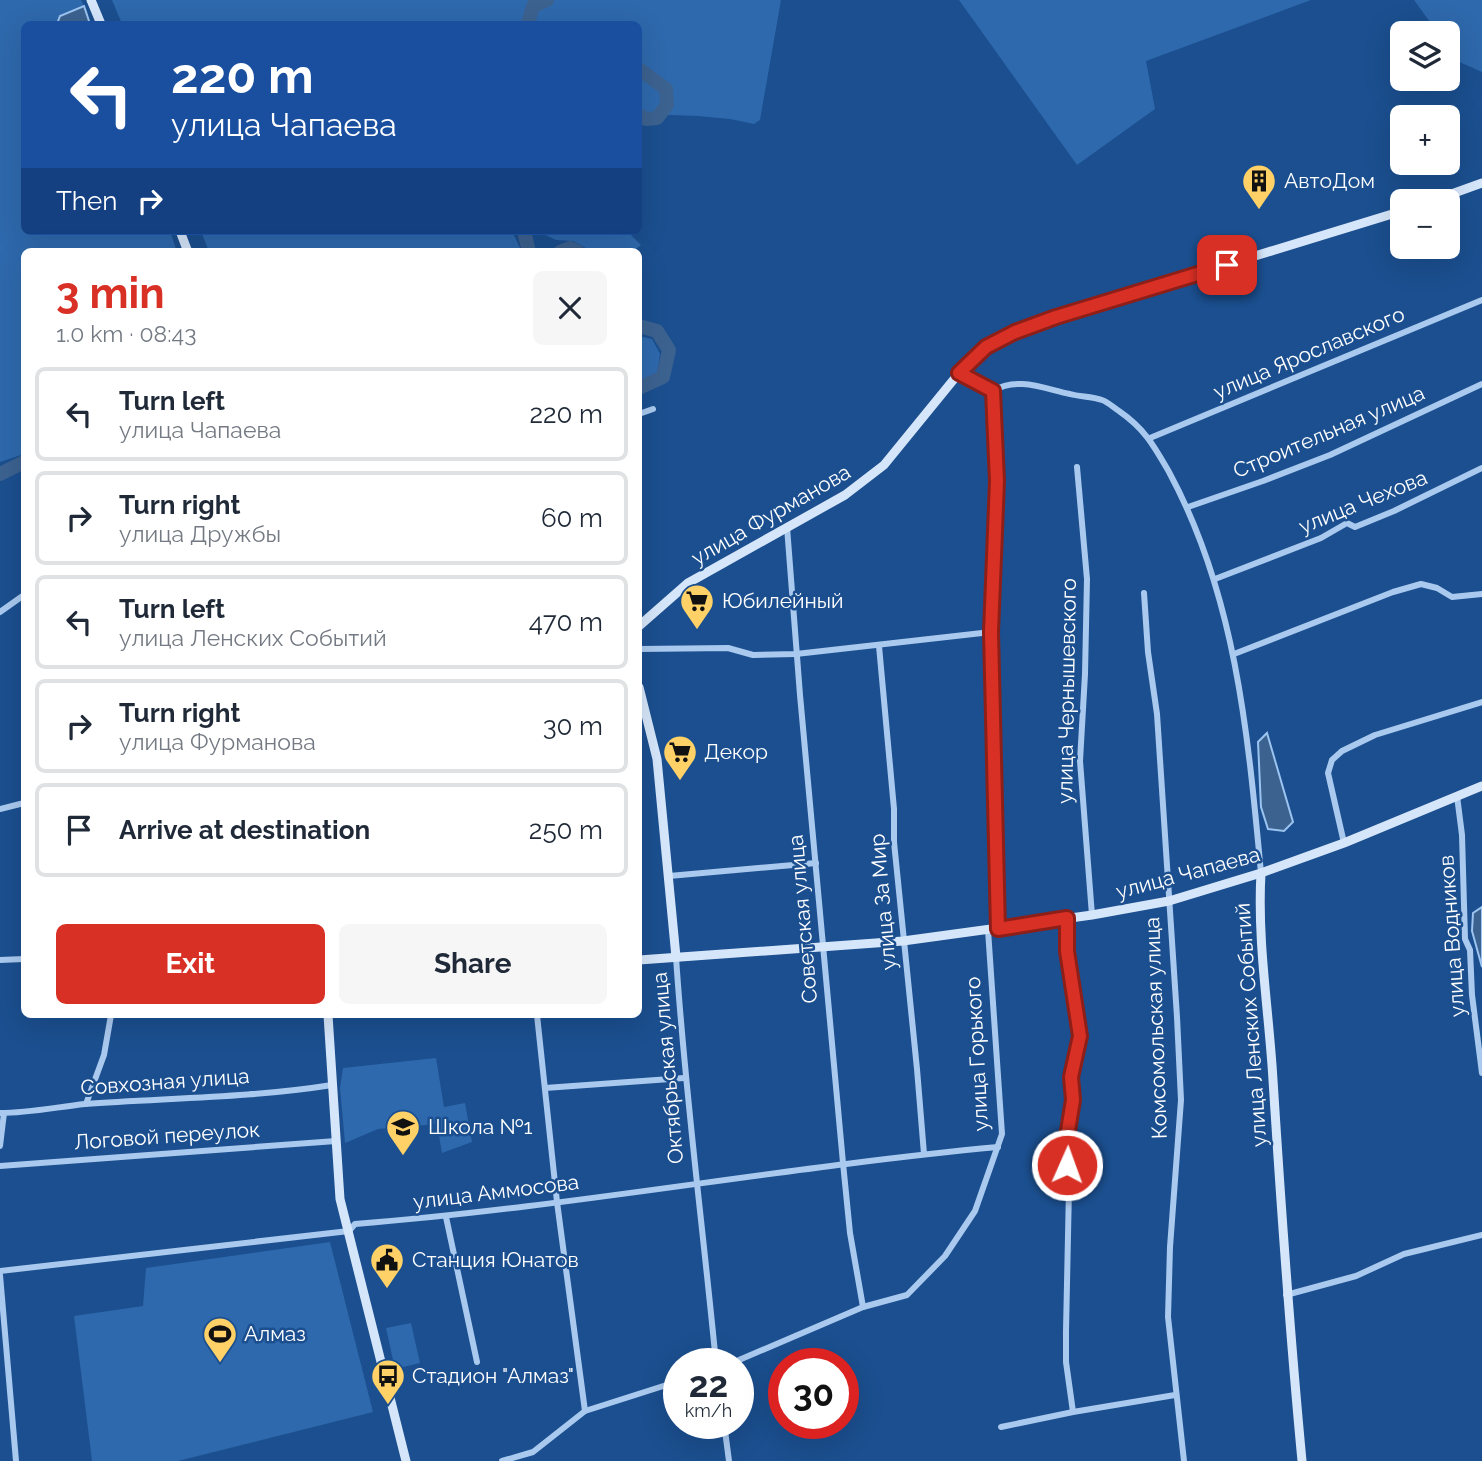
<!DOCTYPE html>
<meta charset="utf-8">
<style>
:root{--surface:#fff;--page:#f6f6f7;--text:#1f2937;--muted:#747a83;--line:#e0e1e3;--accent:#d93025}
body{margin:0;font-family:Raleway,sans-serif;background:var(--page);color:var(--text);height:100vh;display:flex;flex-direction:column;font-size:26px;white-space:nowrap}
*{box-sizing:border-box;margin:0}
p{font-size:23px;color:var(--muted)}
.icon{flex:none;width:38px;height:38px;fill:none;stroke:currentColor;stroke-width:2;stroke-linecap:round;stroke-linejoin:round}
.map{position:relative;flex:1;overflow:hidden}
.panel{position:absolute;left:21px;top:248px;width:621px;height:770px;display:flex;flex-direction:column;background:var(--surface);border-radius:10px;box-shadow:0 7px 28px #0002}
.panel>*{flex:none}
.top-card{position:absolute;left:21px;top:21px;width:621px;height:214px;border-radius:10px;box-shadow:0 7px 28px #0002;background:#1a4fa0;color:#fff;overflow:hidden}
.tools{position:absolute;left:1390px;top:21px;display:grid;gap:14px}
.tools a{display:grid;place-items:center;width:70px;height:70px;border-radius:10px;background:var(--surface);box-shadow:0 7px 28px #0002;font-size:35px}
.speed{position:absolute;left:663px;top:1348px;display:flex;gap:14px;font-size:35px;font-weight:700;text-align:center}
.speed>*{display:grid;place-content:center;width:91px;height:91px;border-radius:50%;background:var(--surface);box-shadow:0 7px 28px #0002;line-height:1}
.speed small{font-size:18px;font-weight:400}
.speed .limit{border:10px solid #d22;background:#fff;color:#111}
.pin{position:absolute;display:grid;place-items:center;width:60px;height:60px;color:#fff;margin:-30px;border-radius:14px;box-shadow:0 4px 10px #0006}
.me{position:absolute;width:77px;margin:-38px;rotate:2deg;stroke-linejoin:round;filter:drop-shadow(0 0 5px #0008)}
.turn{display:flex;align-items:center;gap:24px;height:147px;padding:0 35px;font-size:32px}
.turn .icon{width:91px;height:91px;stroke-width:2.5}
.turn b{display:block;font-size:49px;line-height:60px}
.then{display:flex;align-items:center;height:66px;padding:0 35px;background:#0003;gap:14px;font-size:26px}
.round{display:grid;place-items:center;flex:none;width:74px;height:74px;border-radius:10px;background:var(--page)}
.overview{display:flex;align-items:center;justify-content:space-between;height:119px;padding:0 35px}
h1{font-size:42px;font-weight:700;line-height:52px;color:var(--accent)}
.action{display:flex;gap:14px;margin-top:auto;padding:14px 35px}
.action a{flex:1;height:80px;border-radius:10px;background:var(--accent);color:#fff;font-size:28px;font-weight:700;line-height:80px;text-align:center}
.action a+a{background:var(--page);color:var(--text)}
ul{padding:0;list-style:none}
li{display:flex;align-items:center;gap:21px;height:94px;margin:0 14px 10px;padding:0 21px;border:4px solid var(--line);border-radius:10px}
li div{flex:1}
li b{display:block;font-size:26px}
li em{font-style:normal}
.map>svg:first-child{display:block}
</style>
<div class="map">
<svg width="1482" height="1461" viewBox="0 0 1482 1461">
<rect width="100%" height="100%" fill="#1b4f8f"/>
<g fill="#2e69ad">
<path d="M0,0h81l3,6 -24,10 -3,8h-33v207h146l7,21h-153v202l-24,8z"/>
<path d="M112,0h669l-21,120 -6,4 -24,-5 -32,-3 -55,-2 -4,-2v-88h-517z"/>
<path d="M959,0h352l-165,61 9,48 -78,56z"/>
<path d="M1414,0h68v72c-24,-12 -35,-9 -35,-39h-9z"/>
<path d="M201,231h311l10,21h-313z"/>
<path d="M537,231h90l14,14 -9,7h-39l-20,-11 -17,-1z"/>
<path d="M639,336l13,3 8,15 -3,20 -18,9z"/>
<path d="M436,1058l8,49 21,-4 7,39 -30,11 -5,-29 -59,5 -33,14 -5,-55 3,-20z"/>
<path d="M330,1242l43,170 -195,49h-86l-18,-145 69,-10 3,-38z"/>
<path d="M411,1323l9,40 -25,6 -9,-41z"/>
</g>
<g fill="#3c6290" stroke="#9cc4f0" stroke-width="2">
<path d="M84,6l6,18h-33l3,-8z"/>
<path d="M1267,733l26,89 -9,9 -16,-2 -7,-22 -3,-65z"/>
<path d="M1482,907v60l-10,-36 1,-18z"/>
</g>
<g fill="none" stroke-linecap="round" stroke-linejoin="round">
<g stroke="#3c6290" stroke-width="14">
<path d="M528,24l5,-18 14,-6"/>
<path d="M639,69l27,20 1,16 -10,13 -11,1 -7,-4"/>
<path d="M524,231l5,21"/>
<path d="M560,252l10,-4 8,4"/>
<path d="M639,326l18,5 12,19 -6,27 -24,11"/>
<path d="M0,474l24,-12"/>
</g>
<g stroke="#a9c9ee" stroke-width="6">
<path d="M959,373l34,18c24,-15 52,-2 77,3 10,3 22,2 32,6 6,2 12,8 17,11 26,18 35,35 50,61 67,124 79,263 92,401"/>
<path d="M993,391l4,90 -6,151 7,297"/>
<path d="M639,414l14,-5"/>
<path d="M1150,438l332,-138"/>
<path d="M1077,467l10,112 -2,95 -5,87 12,154"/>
<path d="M1188,507l75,-26 67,-26 152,-71"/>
<path d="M787,527l13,168 43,468 7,70 13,74"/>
<path d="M1215,579l106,-41 26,-15 8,4 39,-16 88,-43"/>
<path d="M1144,593l4,59 9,62 20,303 4,83 -11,147 -2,70 16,144"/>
<path d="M0,612l24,-17"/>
<path d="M879,646l15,163v33l23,227 7,85"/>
<path d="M639,649l89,-1 25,7 43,-1 195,-22"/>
<path d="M1234,654l159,-62 28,-8 16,4 15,9 30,-3"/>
<path d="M1457,796l5,39 3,104 5,11 2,45 10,78"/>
<path d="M0,809l24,-6"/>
<path d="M1344,843l-16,-70 4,-13 10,-9 33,-16 107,-33"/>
<path d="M669,876l147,-13"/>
<path d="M1067,918v33l13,85 -9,41 2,23 -7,43 3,45 -3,143v31l7,50"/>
<path d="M676,957c9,136 27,271 40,406"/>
<path d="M0,960l24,-1"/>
<path d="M537,1015l20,187 28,209"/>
<path d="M545,1088l139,-10"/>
<path d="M86,1104l18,-49 7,-40"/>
<path d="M0,1113c28,0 57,-6 85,-9 83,-6 165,-6 247,-19"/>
<path d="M0,1146l4,-33"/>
<path d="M0,1166l336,-25"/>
<path d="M446,1217l31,145"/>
<path d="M0,1271l349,-40 6,-7c215,-17 428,-57 643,-77"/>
<path d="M0,1275l16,186"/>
<path d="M1286,1295l70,-19 48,-22 78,-19"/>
<path d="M732,1363l131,-56 44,-12 38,-39 30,-45 27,-77 -14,-204"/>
<path d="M724,1423l5,38"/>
<path d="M1001,1427l72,-15 102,-17"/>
<path d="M502,1461l31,-9 52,-41 94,-30"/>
</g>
<g stroke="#d6e6fa" stroke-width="9">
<path d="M91,0l10,24"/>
<path d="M1432,201l50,-18"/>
<path d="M180,231l8,21"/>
<path d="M639,626l49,-43 157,-88 39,-30 75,-92 27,-26 70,-30 346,-106"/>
<path d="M639,687l18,72 19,198"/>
<path d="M1261,873c-4,69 8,138 12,207 8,127 17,254 29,381"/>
<path d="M639,960l264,-19 189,-26 77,-14 92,-28 83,-30 138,-57"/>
<path d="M328,1015l12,184 66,262"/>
</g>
</g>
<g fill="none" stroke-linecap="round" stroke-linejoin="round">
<g stroke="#8d1f18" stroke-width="18">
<path id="route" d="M1067,1165l-1,-22 7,-43 -2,-23 9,-41 -13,-85v-33l-69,11 -7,-297 6,-151 -4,-90 -34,-18 27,-26 29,-15 41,-15 171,-52"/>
</g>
<use href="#route" stroke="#d93025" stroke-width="12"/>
</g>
<defs>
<g id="building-pin" transform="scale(1.75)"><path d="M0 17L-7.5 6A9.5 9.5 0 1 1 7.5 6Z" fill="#ffd166" stroke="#1b4f8f"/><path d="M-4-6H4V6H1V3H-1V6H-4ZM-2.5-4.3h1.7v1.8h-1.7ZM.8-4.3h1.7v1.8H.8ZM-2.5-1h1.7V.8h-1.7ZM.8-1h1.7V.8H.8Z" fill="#111"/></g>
<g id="supermarket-pin" transform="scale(1.75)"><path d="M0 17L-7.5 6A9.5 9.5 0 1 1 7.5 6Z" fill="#ffd166" stroke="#1b4f8f"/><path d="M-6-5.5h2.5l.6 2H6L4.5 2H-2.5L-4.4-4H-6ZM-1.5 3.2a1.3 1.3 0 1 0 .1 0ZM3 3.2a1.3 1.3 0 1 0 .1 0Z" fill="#111"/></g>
<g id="school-pin" transform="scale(1.75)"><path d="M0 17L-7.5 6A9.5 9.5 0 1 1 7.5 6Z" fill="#ffd166" stroke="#1b4f8f"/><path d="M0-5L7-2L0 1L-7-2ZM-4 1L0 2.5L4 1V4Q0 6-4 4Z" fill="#111"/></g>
<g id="civic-pin" transform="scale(1.75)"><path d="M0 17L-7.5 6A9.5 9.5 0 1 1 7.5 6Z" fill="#ffd166" stroke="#1b4f8f"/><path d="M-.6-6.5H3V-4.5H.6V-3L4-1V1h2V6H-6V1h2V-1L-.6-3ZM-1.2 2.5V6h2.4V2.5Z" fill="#111"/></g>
<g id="stadium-pin" transform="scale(1.75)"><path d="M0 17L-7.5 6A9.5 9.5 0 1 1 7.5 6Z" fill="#ffd166" stroke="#1b4f8f"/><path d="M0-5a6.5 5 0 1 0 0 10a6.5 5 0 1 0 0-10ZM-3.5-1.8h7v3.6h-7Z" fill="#111"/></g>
<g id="bus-pin" transform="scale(1.75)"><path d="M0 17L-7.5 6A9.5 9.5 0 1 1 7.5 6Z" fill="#ffd166" stroke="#1b4f8f"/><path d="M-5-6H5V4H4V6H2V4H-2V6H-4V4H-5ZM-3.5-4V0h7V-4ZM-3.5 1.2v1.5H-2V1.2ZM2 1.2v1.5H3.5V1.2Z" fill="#111"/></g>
</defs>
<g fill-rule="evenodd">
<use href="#building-pin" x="1259" y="181"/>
<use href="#supermarket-pin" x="697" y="601"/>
<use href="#supermarket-pin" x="680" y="752"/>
<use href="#school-pin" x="403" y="1127"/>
<use href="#civic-pin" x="387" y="1260"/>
<use href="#stadium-pin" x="220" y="1334"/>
<use href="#bus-pin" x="388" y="1376"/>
</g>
<g text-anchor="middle" stroke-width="5" stroke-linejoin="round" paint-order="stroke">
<g font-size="21" fill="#fff" stroke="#1b4f8f" text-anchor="start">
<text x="1284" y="188">АвтоДом</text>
<text x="722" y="608">Юбилейный</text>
<text x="704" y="759">Декор</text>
<text x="428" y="1134">Школа №1</text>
<text x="412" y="1267">Станция Юнатов</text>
<text x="244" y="1341">Алмаз</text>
<text x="412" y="1383">Стадион "Алмаз"</text>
</g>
<g font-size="21" fill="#fff" stroke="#1b4f8f">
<text transform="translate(1309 353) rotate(-23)" y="7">улица Ярославского</text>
<text transform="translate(1329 432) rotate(-23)" y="7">Строительная улица</text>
<text transform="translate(1363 502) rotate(-22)" y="7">улица Чехова</text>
<text transform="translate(771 515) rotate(-30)" y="7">улица Фурманова</text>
<text transform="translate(1067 691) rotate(-89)" y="7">улица Чернышевского</text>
<text transform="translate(1188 873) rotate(-15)" y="7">улица Чапаева</text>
<text transform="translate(883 902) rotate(-95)" y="7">улица За Мир</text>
<text transform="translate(803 919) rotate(-95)" y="7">Советская улица</text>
<text transform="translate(1452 936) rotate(-94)" y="7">улица Водников</text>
<text transform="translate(1251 1025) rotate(-94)" y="7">улица Ленских Событий</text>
<text transform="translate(1156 1028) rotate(-92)" y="7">Комсомольская улица</text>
<text transform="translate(977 1054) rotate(-93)" y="7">улица Горького</text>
<text transform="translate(668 1068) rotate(-95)" y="7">Октябрьская улица</text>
<text transform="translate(165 1082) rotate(-4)" y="7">Совхозная улица</text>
<text transform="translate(167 1136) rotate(-4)" y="7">Логовой переулок</text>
<text transform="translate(496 1192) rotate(-7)" y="7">улица Аммосова</text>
</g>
</g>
</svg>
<div class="tools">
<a><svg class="icon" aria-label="layers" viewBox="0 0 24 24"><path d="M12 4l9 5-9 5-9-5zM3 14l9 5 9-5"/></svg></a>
<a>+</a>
<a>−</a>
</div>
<div class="speed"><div>22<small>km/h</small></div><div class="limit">30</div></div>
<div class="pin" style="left:1227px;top:265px;background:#d93025"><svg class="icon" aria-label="arrive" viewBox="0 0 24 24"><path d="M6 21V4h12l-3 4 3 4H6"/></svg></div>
<svg class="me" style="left:1067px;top:1165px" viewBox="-20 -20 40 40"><circle r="17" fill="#d93025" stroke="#fff" stroke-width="3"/><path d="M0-11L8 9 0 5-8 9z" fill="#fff"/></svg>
<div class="top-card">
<div class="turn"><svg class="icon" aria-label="left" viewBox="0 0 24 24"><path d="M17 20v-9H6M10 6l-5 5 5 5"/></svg><div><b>220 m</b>улица Чапаева</div></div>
<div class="then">Then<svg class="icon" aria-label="right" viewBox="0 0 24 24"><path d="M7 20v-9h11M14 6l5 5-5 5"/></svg></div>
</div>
<section class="panel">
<div class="overview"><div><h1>3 min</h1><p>1.0 km · 08:43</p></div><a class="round"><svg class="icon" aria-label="close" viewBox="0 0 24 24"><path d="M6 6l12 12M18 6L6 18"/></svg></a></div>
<ul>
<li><svg class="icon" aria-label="left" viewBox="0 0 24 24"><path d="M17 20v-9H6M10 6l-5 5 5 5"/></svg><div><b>Turn left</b><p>улица Чапаева</p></div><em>220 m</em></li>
<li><svg class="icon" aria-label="right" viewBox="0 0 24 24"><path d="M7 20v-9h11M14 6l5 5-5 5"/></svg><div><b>Turn right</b><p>улица Дружбы</p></div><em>60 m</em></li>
<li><svg class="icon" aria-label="left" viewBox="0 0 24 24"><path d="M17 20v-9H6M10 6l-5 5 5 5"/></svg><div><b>Turn left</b><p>улица Ленских Событий</p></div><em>470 m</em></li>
<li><svg class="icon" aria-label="right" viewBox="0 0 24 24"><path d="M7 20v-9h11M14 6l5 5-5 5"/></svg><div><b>Turn right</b><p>улица Фурманова</p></div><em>30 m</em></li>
<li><svg class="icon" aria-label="arrive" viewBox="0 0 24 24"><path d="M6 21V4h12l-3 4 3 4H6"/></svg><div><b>Arrive at destination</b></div><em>250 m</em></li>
</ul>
<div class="action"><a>Exit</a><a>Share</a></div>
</section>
</div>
